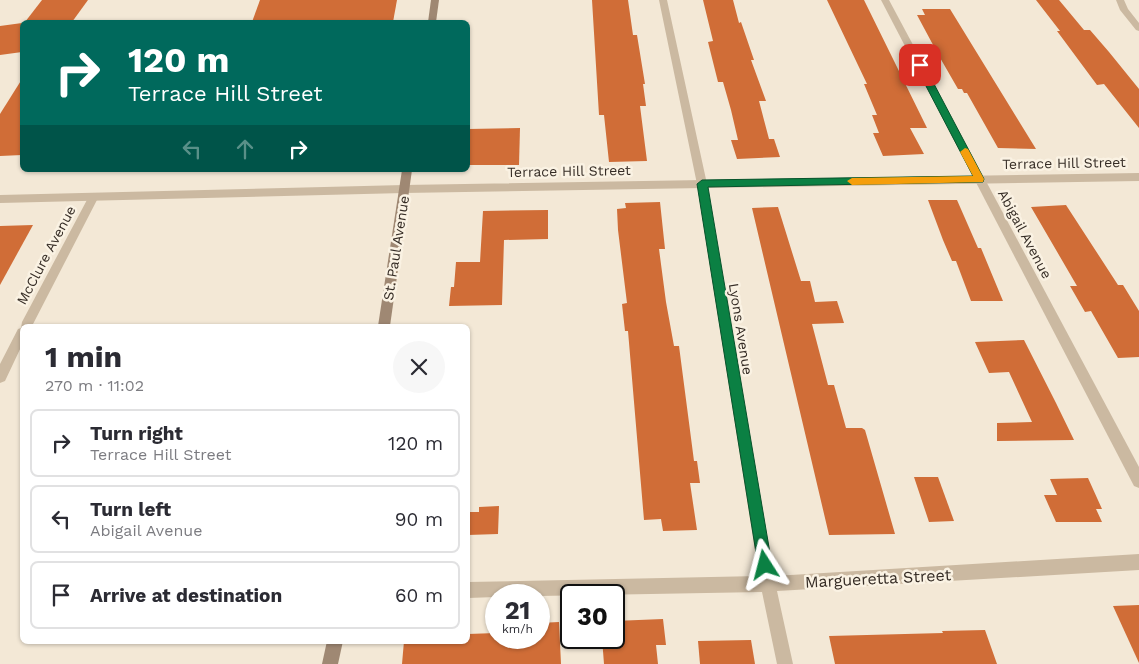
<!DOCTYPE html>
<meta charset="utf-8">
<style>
:root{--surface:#fff;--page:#f7f7f7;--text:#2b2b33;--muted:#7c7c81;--line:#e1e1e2}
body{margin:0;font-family:"Work Sans",sans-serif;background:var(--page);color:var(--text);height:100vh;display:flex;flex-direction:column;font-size:19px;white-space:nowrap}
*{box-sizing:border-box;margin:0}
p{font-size:16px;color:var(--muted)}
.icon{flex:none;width:28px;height:28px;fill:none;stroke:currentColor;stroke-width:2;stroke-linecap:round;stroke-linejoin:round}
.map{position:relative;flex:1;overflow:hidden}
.drawer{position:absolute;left:20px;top:324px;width:450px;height:320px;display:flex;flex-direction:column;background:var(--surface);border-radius:8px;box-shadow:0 1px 4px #0004}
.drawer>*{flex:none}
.top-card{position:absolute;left:20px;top:20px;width:450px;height:152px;border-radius:8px;box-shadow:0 1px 4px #0004;background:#00695c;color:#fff;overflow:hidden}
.speed{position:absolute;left:485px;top:584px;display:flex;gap:10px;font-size:25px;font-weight:700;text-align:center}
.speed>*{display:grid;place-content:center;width:65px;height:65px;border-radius:50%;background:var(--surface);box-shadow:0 1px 4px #0004;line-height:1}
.speed small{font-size:12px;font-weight:400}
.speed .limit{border:2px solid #111;border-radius:8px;background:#fff;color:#111}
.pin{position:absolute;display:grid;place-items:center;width:42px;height:42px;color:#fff;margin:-21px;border-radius:10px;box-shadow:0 2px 8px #0006}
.me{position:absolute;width:55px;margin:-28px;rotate:351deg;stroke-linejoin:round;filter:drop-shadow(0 0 4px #0008)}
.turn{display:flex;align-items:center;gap:18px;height:105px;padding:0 25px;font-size:22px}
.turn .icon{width:65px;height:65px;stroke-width:2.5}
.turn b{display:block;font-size:35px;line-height:42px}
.lanes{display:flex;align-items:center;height:48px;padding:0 25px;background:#0003;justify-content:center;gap:25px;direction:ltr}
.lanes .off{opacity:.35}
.round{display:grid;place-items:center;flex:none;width:52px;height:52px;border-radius:26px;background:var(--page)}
.overview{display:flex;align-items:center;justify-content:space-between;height:85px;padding:0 25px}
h1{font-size:30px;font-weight:700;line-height:38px}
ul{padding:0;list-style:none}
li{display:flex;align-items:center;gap:15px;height:68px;margin:0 10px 8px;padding:0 15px;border:2px solid var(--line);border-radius:8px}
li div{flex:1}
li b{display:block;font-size:19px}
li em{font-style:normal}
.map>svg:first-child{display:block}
</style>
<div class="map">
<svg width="1139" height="664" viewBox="0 0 1139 664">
<rect width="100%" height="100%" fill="#f3e8d6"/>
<g fill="#d06d37">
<path d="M42,0h46l-16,22h-47z"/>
<path d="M260,0h137l-4,22h-141z"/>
<path d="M592,0h36l5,35h4l8,49h-2l3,22h-6l7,55 -38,1 -5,-47h-5z"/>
<path d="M703,0h30l6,23 2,-1 13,38h-3l15,41h-7l10,38h5l6,18 -43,2 -6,-19h7l-7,-30 -8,-28h-5l-10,-40 5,-1z"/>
<path d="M827,0h37l63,128h-17l14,26 -41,2 -10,-23h6l-7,-18h5l-13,-31h3z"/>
<path d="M1036,0h23l25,30h6l19,22 30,37v39l-35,-44 -7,1 -40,-54h3z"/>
<path d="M922,9h28l86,140 -38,-1 -31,-55h-3l-2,-4h-4l-19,-33 -22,-41h8z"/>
<path d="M22,23v29l-22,3v-29z"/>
<path d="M22,79v76l-22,1v-42z"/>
<path d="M520,128l-1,37h-51v-36z"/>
<path d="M928,200h29l21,48h3l22,53h-32l-15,-40h-4l-9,-21z"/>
<path d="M660,202l5,47h-6l7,53 8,44h5l15,115h3l3,22h-10l7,47 -34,1 -2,-12 -17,1 -16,-189h-3l-3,-27 5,-1 -9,-73 -1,-21 9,-1 -1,-5z"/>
<path d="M1066,205l52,80h5l16,26v46l-21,1 -27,-47 -6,1 -15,-26h7l-46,-79z"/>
<path d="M778,207l23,74h9l5,21 22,-1 7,22 -32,1 16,61h6l12,43h16l3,2 30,104 -66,1 -77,-327z"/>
<path d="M548,210v29l-44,1 -2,65 -53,1 2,-19h3l2,-25h24l3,-51z"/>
<path d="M33,225l-33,60v-59z"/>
<path d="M1024,340l32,63 18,37 -77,1v-18l35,-1 -23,-50 -20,1 -14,-31z"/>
<path d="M914,477h24l16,44 -25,1z"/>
<path d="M1088,478l14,31h-6l6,13h-46l-12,-27h13l-7,-16z"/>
<path d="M499,506l-1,28 -30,1v-23h11v-5z"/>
<path d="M1139,605v58l-26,-57z"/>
<path d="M663,619l3,26h-10l2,19h-54l-2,-26h12v-17z"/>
<path d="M559,622l2,42h-159l2,-23h64v-7l28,-1v5h43v-15z"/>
<path d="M985,630l12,34h-162l-6,-28 114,-3 -1,-2z"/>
<path d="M751,640l4,24h-55l-2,-23z"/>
</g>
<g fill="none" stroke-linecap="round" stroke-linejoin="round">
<g fill="#cbb9a1" fill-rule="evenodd">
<path d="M659,0h8l40,184 67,392 365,-22v16l-362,21 16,73h-16l-15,-72 -223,4 -43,-1v2l-28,1v-16l291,-6 -62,-392z"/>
<path d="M881,0h8l250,467v21l-5,-2z"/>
<path d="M1116,0h8l4,9 11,14v8l-3,-1 -16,-20z"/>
<path d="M93,194l5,4 -66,128h-10v19l-17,36 -5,2v-19l18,-35 3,-1 1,-6 66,-124z"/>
</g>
<path fill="#cbb9a1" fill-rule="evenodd" d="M1139,173v8l-735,12 -404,10v-8l404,-10z"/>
<g fill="#9f8873" fill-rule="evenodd">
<path d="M431,0h8l-3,22h-8z"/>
<path d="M402,170h10l-22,156h-12z"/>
<path d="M327,641h16l-5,23h-16z"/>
</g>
</g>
<path fill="#0b8043" stroke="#07532c" d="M917,63l7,2 60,114 -1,3 -275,5 64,378 -2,5 -5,2 -5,-2 -2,-5 -61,-381 5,-4 271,-4 -58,-111z"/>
<path fill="#f59e0b" d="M965,148l3,1 16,30 -1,3 -131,3 -5,-4 5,-3 121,-2 -13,-24z"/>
<g text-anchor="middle" stroke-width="5" stroke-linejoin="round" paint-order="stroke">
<g font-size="14" fill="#352c25" stroke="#faf2e3">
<text transform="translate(1064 163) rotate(-1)" y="5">Terrace Hill Street</text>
<text transform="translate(569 171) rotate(-1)" y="5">Terrace Hill Street</text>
<text transform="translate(1025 234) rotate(62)" y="5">Abigail Avenue</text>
<text transform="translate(396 248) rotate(-81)" y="5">St. Paul Avenue</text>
<text transform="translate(46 255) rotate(-62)" y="5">McClure Avenue</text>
<text transform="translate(741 329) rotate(81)" y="5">Lyons Avenue</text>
</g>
<g font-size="16" fill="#352c25" stroke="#faf2e3">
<text transform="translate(878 578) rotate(-3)" y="6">Margueretta Street</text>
</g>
</g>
</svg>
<div class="speed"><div>21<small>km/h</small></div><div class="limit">30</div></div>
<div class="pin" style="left:920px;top:65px;background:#d93025"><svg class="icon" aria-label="arrive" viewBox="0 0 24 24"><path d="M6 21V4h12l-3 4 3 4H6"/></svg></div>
<svg class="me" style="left:765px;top:565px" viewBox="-20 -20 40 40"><path d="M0-17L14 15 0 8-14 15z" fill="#0b8043" stroke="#fff" stroke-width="4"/></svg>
<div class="top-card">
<div class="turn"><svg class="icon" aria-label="right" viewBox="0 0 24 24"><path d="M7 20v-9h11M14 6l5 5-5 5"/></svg><div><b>120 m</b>Terrace Hill Street</div></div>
<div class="lanes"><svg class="icon off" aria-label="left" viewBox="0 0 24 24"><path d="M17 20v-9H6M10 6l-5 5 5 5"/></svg><svg class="icon off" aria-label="ahead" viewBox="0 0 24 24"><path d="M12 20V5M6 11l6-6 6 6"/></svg><svg class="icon" aria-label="right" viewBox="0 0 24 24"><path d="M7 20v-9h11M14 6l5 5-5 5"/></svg></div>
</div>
<section class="drawer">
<div class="overview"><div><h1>1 min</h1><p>270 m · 11:02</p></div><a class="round"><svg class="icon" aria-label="close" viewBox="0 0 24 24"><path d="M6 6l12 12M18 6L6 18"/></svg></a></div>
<ul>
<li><svg class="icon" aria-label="right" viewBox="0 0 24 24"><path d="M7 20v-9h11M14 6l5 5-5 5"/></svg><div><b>Turn right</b><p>Terrace Hill Street</p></div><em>120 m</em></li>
<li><svg class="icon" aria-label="left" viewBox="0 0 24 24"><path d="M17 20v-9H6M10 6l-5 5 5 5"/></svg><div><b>Turn left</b><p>Abigail Avenue</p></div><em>90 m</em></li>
<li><svg class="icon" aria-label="arrive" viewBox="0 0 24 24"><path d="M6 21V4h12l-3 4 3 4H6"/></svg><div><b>Arrive at destination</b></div><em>60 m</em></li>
</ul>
</section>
</div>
